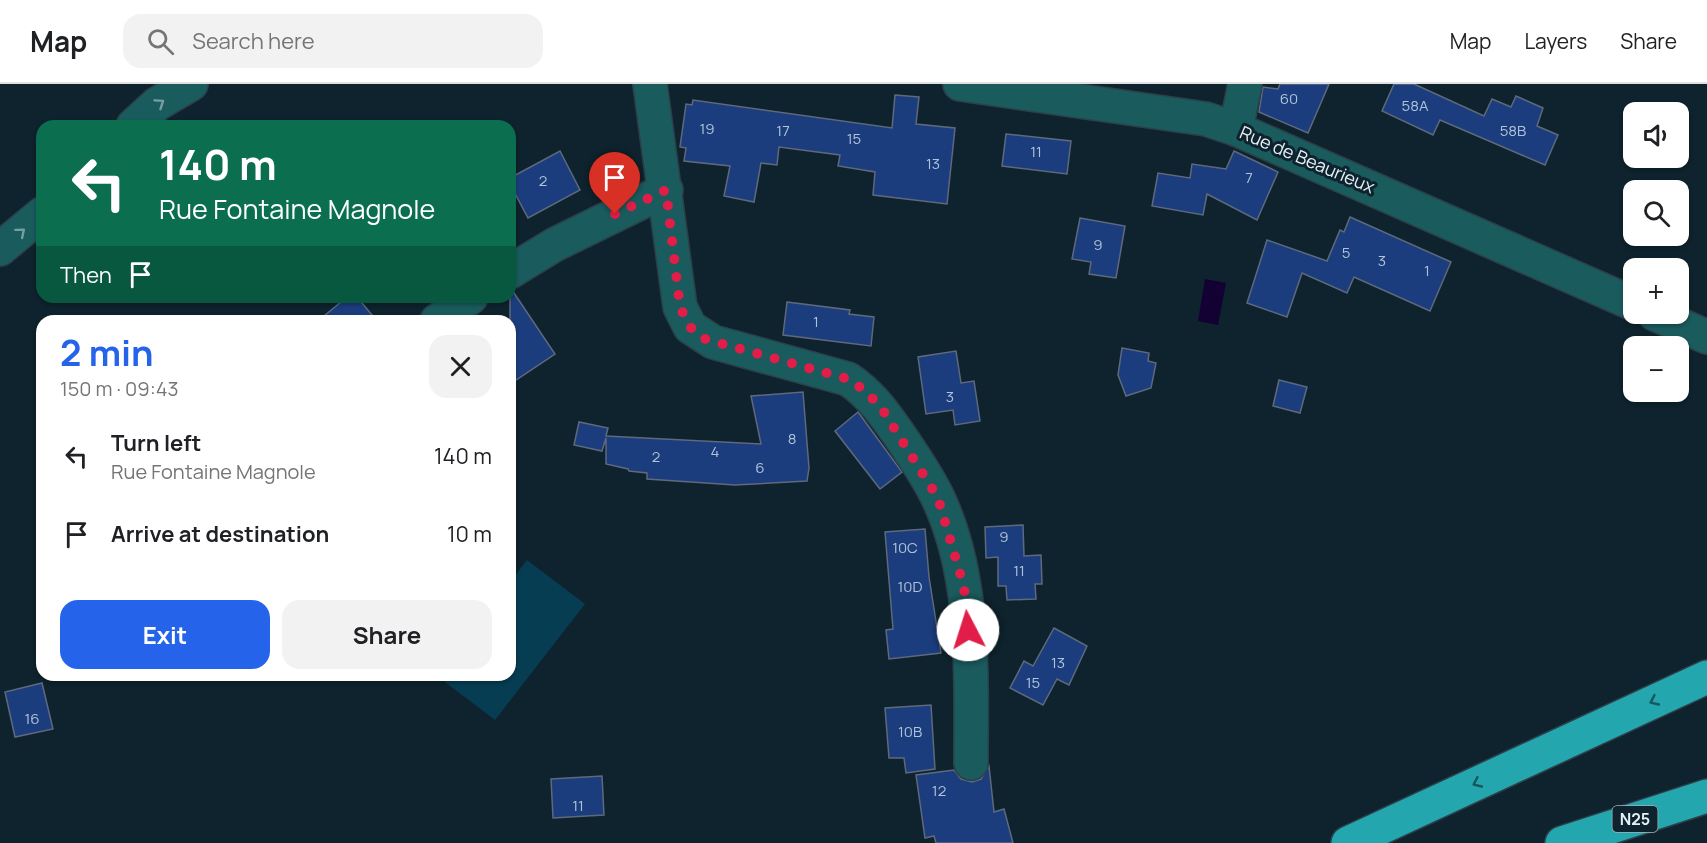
<!DOCTYPE html>
<meta charset="utf-8">
<style>
:root{--surface:#fff;--page:#f2f2f2;--text:#202124;--muted:#757577;--line:#e0e0e0;--accent:#2563eb}
body{margin:0;font-family:Manrope,sans-serif;background:var(--page);color:var(--text);height:100vh;display:flex;flex-direction:column;font-size:22px;white-space:nowrap}
*{box-sizing:border-box;margin:0}
p{font-size:20px;color:var(--muted)}
.icon{flex:none;width:33px;height:33px;fill:none;stroke:currentColor;stroke-width:2;stroke-linecap:round;stroke-linejoin:round}
.map{position:relative;flex:1;overflow:hidden}
.panel{position:absolute;left:36px;top:231px;width:480px;height:366px;display:flex;flex-direction:column;background:var(--surface);border-radius:18px;box-shadow:0 2px 4px #0004}
.panel>*{flex:none}
.banner{position:absolute;left:36px;top:36px;width:480px;height:183px;border-radius:18px;box-shadow:0 2px 4px #0004;background:#0b6e4f;color:#fff;overflow:hidden}
.tools{position:absolute;left:1623px;top:18px;display:grid;gap:12px}
.tools a{display:grid;place-items:center;width:66px;height:66px;border-radius:12px;background:var(--surface);box-shadow:0 2px 4px #0004;font-size:30px}
.pin{position:absolute;display:grid;place-items:center;width:51px;height:51px;color:#fff;margin:-62px -26px;border-radius:50% 50% 50% 0;rotate:-45deg;box-shadow:0 0 6px #0007}
.pin .icon{rotate:45deg}
.me{position:absolute;width:66px;margin:-33px;rotate:355deg;stroke-linejoin:round;filter:drop-shadow(0 0 4px #0008)}
.turn{display:flex;align-items:center;gap:21px;height:126px;padding:0 24px;font-size:27px}
.turn .icon{width:78px;height:78px;stroke-width:2.5}
.turn b{display:block;font-size:42px;line-height:51px}
.then{display:flex;align-items:center;height:57px;padding:0 24px;background:#0003;gap:12px;font-size:22px}
.round{display:grid;place-items:center;flex:none;width:63px;height:63px;border-radius:18px;background:var(--page)}
.head{display:flex;align-items:center;justify-content:space-between;height:102px;padding:0 24px}
h1{font-size:36px;font-weight:700;line-height:45px;color:var(--accent)}
.action{display:flex;gap:12px;margin-top:auto;padding:12px 24px}
.action a{flex:1;height:69px;border-radius:18px;background:var(--accent);color:#fff;font-size:24px;font-weight:700;line-height:69px;text-align:center}
.action a+a{background:var(--page);color:var(--text)}
ul{padding:0;list-style:none}
li{display:flex;align-items:center;gap:18px;height:78px;padding:0 24px}
li div{flex:1}
li b{display:block;font-size:22px}
li em{font-style:normal}
header{display:flex;align-items:center;gap:36px;box-sizing:border-box;height:84px;padding:0 30px;background:var(--surface);border-bottom:2px solid var(--line)}
header strong{font-size:28px}
nav{display:flex;gap:33px;margin-inline-start:auto;font-size:21px}
.search{width:420px;height:54px;background:var(--page);display:flex;align-items:center;gap:15px;box-sizing:border-box;padding:0 21px;border-radius:18px;color:var(--muted);font-size:22px}
.map>svg:first-child{display:block}
</style>
<header>
<strong>Map</strong>
<div class="search"><svg class="icon" aria-label="search" viewBox="0 0 24 24"><circle cx="10" cy="10" r="6"/><path d="M15 15l6 6"/></svg>Search here</div>
<nav><a>Map</a><a>Layers</a><a>Share</a></nav>
</header>
<div class="map">
<svg width="1707" height="759" viewBox="0 0 1707 759">
<rect width="100%" height="100%" fill="#0e232d"/>
<path fill="#063d52" d="M527,476l58,44 -90,116 -58,-44 73,-1v-93z"/>
<path fill="#130133" d="M1205,195l21,4 -8,42 -20,-4z"/>
<g fill="#1b3d7d" stroke="#5e697c" stroke-width="1.5">
<path d="M1280,0h49l-21,49 -49,-21 4,-25 15,2z"/>
<path d="M1394,0h20l70,32 8,-17 19,8 5,-11 27,12 -6,18 21,9 -13,30 -105,-45 -7,15 -51,-24z"/>
<path d="M895,11l24,2 -3,27 39,4 -8,76 -74,-9 2,-23 -37,-6 2,-11 -61,-8 -2,18 -16,-2 -7,39 -30,-6 6,-30 -46,-5 2,-13 -6,-1 6,-43 6,1 1,-5 199,28z"/>
<path d="M1006,50l65,7 -4,33 -65,-8z"/>
<path d="M560,67l20,39 -52,28 -18,-34v-6z"/>
<path d="M1234,67l44,21 -21,48 -50,-26 -4,21 -51,-9 6,-33 32,5 2,-14 34,5z"/>
<path d="M1350,133l101,45 -21,49 -76,-34 -7,16 -45,-20 -15,44 -40,-14 20,-63 60,21 13,-31 4,2z"/>
<path d="M1080,134l45,8 -9,52 -27,-4 2,-12 -19,-3z"/>
<path d="M512,206l43,64 -45,30v-93z"/>
<path d="M347,213h10l20,24h-59z"/>
<path d="M787,218l63,8 -1,4 25,3 -3,29 -88,-11z"/>
<path d="M1122,264l27,5 -1,8 8,2 -5,25 -25,8 -8,-21z"/>
<path d="M956,267l5,32 13,-2 6,40 -25,4 -2,-15 -27,4 -8,-57z"/>
<path d="M1279,296l28,7 -7,26 -27,-7z"/>
<path d="M803,308l6,76 -2,13 -72,4 -88,-6v-6l-18,-2 -1,-2 -22,-5v-26l-4,13 -28,-6 5,-23 29,6 -2,8 155,8 -10,-48z"/>
<path d="M858,328l44,60 -22,17 -45,-58z"/>
<path d="M1023,441l1,31 17,-1 1,29h-7l1,15 -29,1 -1,-14h-8v-29l-12,1 -1,-31z"/>
<path d="M925,445l4,48 12,76 -52,6 -3,-29 7,-1 -8,-97z"/>
<path d="M1054,544l33,18 -18,39 -12,-6 -14,26 -33,-17 14,-27 9,5z"/>
<path d="M42,599l11,46 -38,8 -10,-45z"/>
<path d="M931,621l4,64 -29,4 -2,-15h-15l-4,-50z"/>
<path d="M989,682l5,46 10,-3 9,34h-77l-2,-7 -9,2 -9,-63 38,-5 7,9 11,3 9,-3z"/>
<path d="M602,692l2,39 -51,3 -2,-39z"/>
</g>
<g fill="none" stroke-linecap="round" stroke-linejoin="round">
<g stroke="#2c4049" stroke-width="36">
<g id="minor">
<path d="M650,0l30,223 10,20 23,15 135,37c24,16 38,37 54,60 13,19 26,38 36,59 38,80 33,179 33,265"/>
<path d="M960,0l246,35 30,10 398,175"/>
<path d="M133,42l24,-22 34,-20"/>
<path d="M1236,45l9,-45"/>
<path d="M0,165l42,-35"/>
<path d="M510,188l44,-27 112,-55"/>
<path d="M1655,230l52,23"/>
<path d="M437,237l34,-24"/>
</g>
</g>
<g stroke="#2c4049" stroke-width="36">
<g id="highway">
<path d="M1348,759l359,-166"/>
<path d="M1562,759l145,-47"/>
</g>
</g>
<use href="#minor" stroke="#1a5b5e" stroke-width="33"/>
<use href="#highway" stroke="#23a6ad" stroke-width="33"/>
</g>
<defs><path id="oneway-chevron" d="M-2-3.5L2.5 0L-2 3.5" fill="none" stroke-width="1.6" stroke-linecap="round" stroke-linejoin="round" transform="scale(1.5)"/></defs>
<g stroke="#749ea3">
<use href="#oneway-chevron" transform="translate(160 19) rotate(-34)"/>
<use href="#oneway-chevron" transform="translate(21 148) rotate(-40)"/>
</g>
<g stroke="#165760">
<use href="#oneway-chevron" transform="translate(1654 617) rotate(155)"/>
<use href="#oneway-chevron" transform="translate(1477 699) rotate(155)"/>
</g>
<g fill="none" stroke-linecap="round" stroke-linejoin="round">
<path stroke="#e11d48" stroke-width="10" stroke-dasharray="0 18" d="M615,130l51,-24 14,117 10,20 15,12 143,40 19,13 17,20 54,86 26,89 4,43"/>
</g>
<g text-anchor="middle" stroke-width="6" stroke-linejoin="round" paint-order="stroke">
<g font-size="15" fill="#b1c3d8">
<text x="1289" y="20">60</text>
<text x="1415" y="27">58A</text>
<text x="707" y="50">19</text>
<text x="783" y="52">17</text>
<text x="1513" y="52">58B</text>
<text x="854" y="60">15</text>
<text x="1036" y="73">11</text>
<text x="933" y="85">13</text>
<text x="1249" y="99">7</text>
<text x="543" y="102">2</text>
<text x="1098" y="166">9</text>
<text x="1346" y="174">5</text>
<text x="1382" y="182">3</text>
<text x="1427" y="192">1</text>
<text x="816" y="243">1</text>
<text x="950" y="318">3</text>
<text x="792" y="360">8</text>
<text x="715" y="373">4</text>
<text x="656" y="378">2</text>
<text x="760" y="389">6</text>
<text x="1004" y="458">9</text>
<text x="905" y="469">10C</text>
<text x="1019" y="492">11</text>
<text x="910" y="508">10D</text>
<text x="1058" y="584">13</text>
<text x="1033" y="604">15</text>
<text x="32" y="640">16</text>
<text x="910" y="653">10B</text>
<text x="939" y="712">12</text>
<text x="578" y="727">11</text>
</g>
<rect fill="#0e232d" stroke="#a3b2ba" stroke-width="1.5" x="1612.5" y="722" width="45" height="26" rx="4.5"/>
<g font-size="16" font-weight="bold" fill="#e3f0f7">
<text x="1635" y="741">N25</text>
</g>
<g font-size="18" fill="#e3f0f7" stroke="#0e232d">
<text transform="translate(1307 76) rotate(23)" y="6">Rue de Beaurieux</text>
</g>
</g>
</svg>
<div class="tools">
<a><svg class="icon" aria-label="sound" viewBox="0 0 24 24"><path d="M4 9h4l5-4v14l-5-4H4zM17 9q2 3 0 6"/></svg></a>
<a><svg class="icon" aria-label="search" viewBox="0 0 24 24"><circle cx="10" cy="10" r="6"/><path d="M15 15l6 6"/></svg></a>
<a>+</a>
<a>−</a>
</div>
<div class="pin" style="left:615px;top:130px;background:#d93025"><svg class="icon" aria-label="arrive" viewBox="0 0 24 24"><path d="M6 21V4h12l-3 4 3 4H6"/></svg></div>
<svg class="me" style="left:968px;top:546px" viewBox="-20 -20 40 40"><circle r="19" fill="#fff"/><path d="M0-13L10 11 0 6-10 11z" fill="#e11d48"/></svg>
<div class="banner">
<div class="turn"><svg class="icon" aria-label="left" viewBox="0 0 24 24"><path d="M17 20v-9H6M10 6l-5 5 5 5"/></svg><div><b>140 m</b>Rue Fontaine Magnole</div></div>
<div class="then">Then<svg class="icon" aria-label="arrive" viewBox="0 0 24 24"><path d="M6 21V4h12l-3 4 3 4H6"/></svg></div>
</div>
<section class="panel">
<div class="head"><div><h1>2 min</h1><p>150 m · 09:43</p></div><a class="round"><svg class="icon" aria-label="close" viewBox="0 0 24 24"><path d="M6 6l12 12M18 6L6 18"/></svg></a></div>
<ul>
<li><svg class="icon" aria-label="left" viewBox="0 0 24 24"><path d="M17 20v-9H6M10 6l-5 5 5 5"/></svg><div><b>Turn left</b><p>Rue Fontaine Magnole</p></div><em>140 m</em></li>
<li><svg class="icon" aria-label="arrive" viewBox="0 0 24 24"><path d="M6 21V4h12l-3 4 3 4H6"/></svg><div><b>Arrive at destination</b></div><em>10 m</em></li>
</ul>
<div class="action"><a>Exit</a><a>Share</a></div>
</section>
</div>
